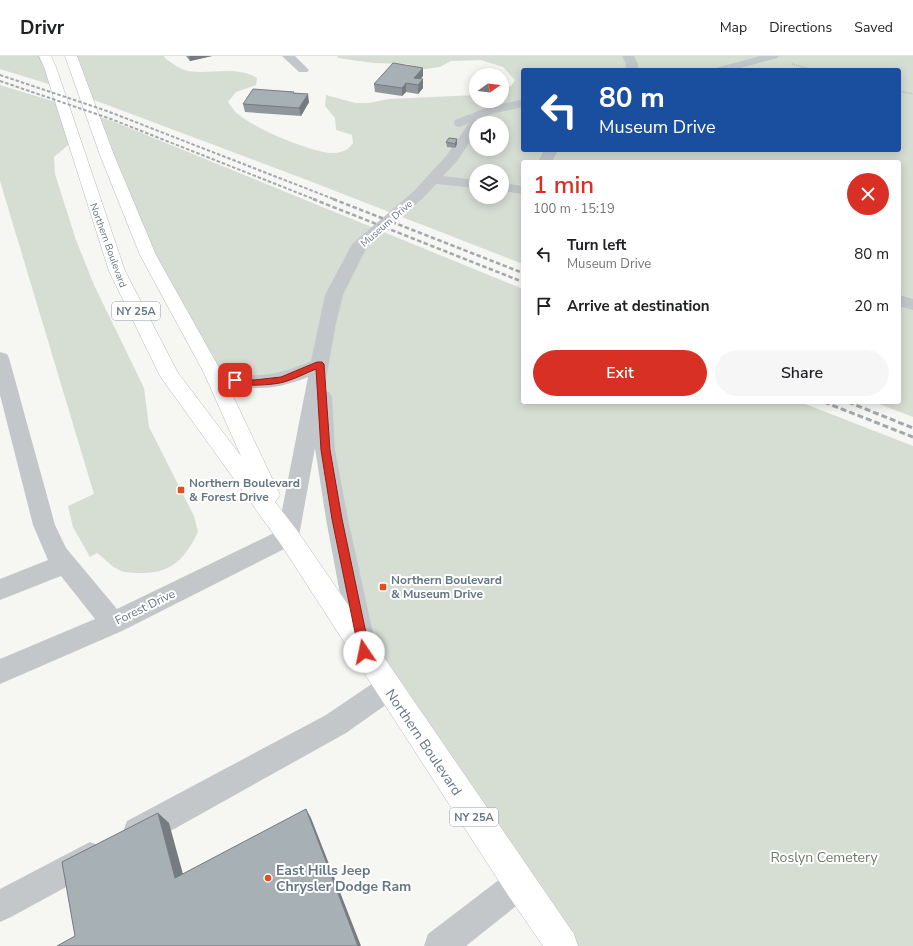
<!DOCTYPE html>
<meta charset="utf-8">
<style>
:root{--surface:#fff;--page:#f6f6f6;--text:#202124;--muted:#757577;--line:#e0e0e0;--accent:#d93025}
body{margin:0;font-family:"Nunito Sans",sans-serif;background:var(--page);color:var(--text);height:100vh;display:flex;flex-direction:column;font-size:15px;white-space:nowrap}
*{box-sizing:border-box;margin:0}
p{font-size:13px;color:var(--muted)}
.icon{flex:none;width:22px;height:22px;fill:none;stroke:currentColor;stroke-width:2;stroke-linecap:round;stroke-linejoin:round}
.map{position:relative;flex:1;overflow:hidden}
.drawer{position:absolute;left:521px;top:104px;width:380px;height:244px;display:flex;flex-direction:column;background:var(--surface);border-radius:4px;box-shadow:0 2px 10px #0003}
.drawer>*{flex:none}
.guide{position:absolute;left:521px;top:12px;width:380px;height:84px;border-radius:4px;box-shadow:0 2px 10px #0003;background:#1a4fa0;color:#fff;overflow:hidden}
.needle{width:26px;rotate:76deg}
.fabs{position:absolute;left:469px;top:12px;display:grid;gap:8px}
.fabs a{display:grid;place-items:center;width:40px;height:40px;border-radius:50%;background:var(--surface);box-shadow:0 2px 10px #0003;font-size:20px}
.pin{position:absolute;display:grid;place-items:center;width:34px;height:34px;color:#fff;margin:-17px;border-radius:8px;box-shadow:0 2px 6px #0006}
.me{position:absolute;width:44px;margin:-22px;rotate:349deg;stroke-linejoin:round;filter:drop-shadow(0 0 3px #0008)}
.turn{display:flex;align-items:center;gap:14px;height:84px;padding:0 12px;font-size:18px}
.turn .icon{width:52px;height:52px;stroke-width:2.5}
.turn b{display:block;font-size:28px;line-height:34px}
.round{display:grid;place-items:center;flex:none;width:42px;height:42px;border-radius:21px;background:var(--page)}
.headline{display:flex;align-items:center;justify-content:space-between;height:68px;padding:0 12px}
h1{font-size:24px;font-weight:600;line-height:30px;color:var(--accent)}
.button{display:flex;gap:8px;margin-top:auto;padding:8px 12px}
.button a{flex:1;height:46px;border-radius:24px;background:var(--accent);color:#fff;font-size:16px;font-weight:600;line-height:46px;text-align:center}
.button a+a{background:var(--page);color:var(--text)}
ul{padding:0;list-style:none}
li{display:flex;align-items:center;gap:12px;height:52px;padding:0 12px}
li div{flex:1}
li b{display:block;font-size:15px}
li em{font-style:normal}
header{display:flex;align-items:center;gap:24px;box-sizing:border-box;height:56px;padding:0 20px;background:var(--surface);border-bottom:1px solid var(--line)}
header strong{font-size:19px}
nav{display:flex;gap:22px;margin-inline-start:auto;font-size:14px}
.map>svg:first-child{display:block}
</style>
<header>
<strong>Drivr</strong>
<nav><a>Map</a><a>Directions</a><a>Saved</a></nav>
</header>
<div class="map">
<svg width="913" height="890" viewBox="0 0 913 890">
<rect width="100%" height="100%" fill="#f6f6f2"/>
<g fill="#d6ddd3" fill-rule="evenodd">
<path d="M0,0h44l11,30 -55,-17z"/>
<path d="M71,0h93l2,3c6,4 15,11 22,12 23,4 47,-6 69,7l-1,7 -20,7 -8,10c3,4 6,9 10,12 15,14 78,41 98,39 8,-1 13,-4 17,-10l-1,-8 -16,-5 -1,-12 -10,-12 1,-11 29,8h14l20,-4 87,-4v6h26v-13l9,-2 4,-6 -12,-13 -22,-7 -30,1 -11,6 -15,2 -18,-5 -34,-1 -35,-5 -1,-2h576v361l-39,-15h25v-240h-376v102l-216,-84 -221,-83zM523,14h376v80h-376zM476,67h26v26h-26zM476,115h26v26h-26z"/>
<path d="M0,29l62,19 11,37 -19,16 1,17 21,66 18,45 50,103 5,39 45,89 4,16c-13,27 -27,42 -58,41 -8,0 -16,0 -23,-4 -7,-4 -13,-11 -20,-16l-7,4 -17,-30 -5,-21 26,-12 -94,-313z"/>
<path d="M93,59l19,6 411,168v113h277l113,44v500h-351l-194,-296 -40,-201 -6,-85 -52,16 -57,-8 -27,-49z"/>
</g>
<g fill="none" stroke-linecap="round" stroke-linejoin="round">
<g stroke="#b6babe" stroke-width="1">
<path id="major" d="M39,0h12l5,11 69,204 53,102 63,83 -37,-83 -64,-118 -40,-100 -35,-99h12l37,99 42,100 66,118 58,122 -5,7 21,27 278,405 4,12h-35l-35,-51 -228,-352 -120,-167 -51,-105 -65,-204z"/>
</g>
<g stroke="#bdbfc1" stroke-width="1.5" stroke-dasharray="1 1" stroke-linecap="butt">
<path d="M792,8l20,6"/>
<path d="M899,35l14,3"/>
</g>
<g fill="#c3c7ca" fill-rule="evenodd">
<path d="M282,0h13l14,14 -2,2h-8z"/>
<path d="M622,0h12l4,8 -1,6h-12l1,-6z"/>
<path d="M760,0h19l-2,2 -44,12h-19l2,-2z"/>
<path d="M523,43v8l-28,6 -18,6 5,4h-6v10l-19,28 -14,15 33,4v8l-40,-4 -13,14 -56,49 -24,48 -7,28 -12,68 5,1 3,5 3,53 13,69 28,128 -4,8 -9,4 -9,-4 -4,-8 -24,-128 -11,-71 -16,88 -3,7 -174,88 -122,53v-25l95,-40 -34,-43 -61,24v-21l48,-19 -15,-35 -33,-130v-43l7,2 2,4 46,167 11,23 51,61 161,-78 30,-154c-40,16 -62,13 -102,1l-2,-5 2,-5c12,-3 24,4 36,6 25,4 46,-3 69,-13l14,-66 27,-51 61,-52 34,-37 22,-32 -9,4 -5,-1 -1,-3 1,-3 31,-12z"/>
<path d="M544,94h14l-6,12h-14z"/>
<path d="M502,127l21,3v8l-21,-3z"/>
<path d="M899,239l14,4v11l-14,-4z"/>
<path d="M388,619l9,4 4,9 -4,9 -51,36 -197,110 -11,4 -11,-4 -4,-11 4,-11 199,-106 53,-36z"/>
<path d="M90,786l11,4 4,11 -4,11 -90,49 -11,5v-33z"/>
<path d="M519,812l11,5 5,11 -5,11 -64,51h-42l4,-12 80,-61z"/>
</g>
<use href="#major" fill="#fff" fill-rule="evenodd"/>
<g stroke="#a1a8ae" stroke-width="2" stroke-dasharray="3.5 2" stroke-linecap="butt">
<path d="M0,19l107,36 229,89"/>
<path d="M0,25l111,38 205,81"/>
</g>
<g stroke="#a1a8ae" stroke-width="2.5" stroke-dasharray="4.5 2.5" stroke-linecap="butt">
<path d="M313,143l210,83"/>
<path d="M333,143l190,74"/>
</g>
<g stroke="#a1a8ae" stroke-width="3" stroke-dasharray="6 3" stroke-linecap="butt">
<path d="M824,346l89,35"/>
<path d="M848,346l65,26"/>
</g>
</g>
<g fill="#90979c">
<path d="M186,0h26l-22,5z"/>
<path d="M423,12v8l-3,3h3v9l-5,6 -12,-2 -4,4 -27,-4 -1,-8z"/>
<path d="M294,37l15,9 -8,14 -56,-4 -2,-8z"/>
<path d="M446,86l11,2 -2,4 -8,-1z"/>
</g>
<g fill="#757b7f">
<path d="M189,0h23l-22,5z"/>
<path d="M423,12v8l-8,9 -1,-7z"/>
<path d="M423,23v9l-5,6v-9z"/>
<path d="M406,27v9l-4,4v-8z"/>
<path d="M308,38l1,8 -8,14 -2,-8z"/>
<path d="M457,83v5l-2,4v-4z"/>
<path d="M306,753l5,9 50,128h-3z"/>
<path d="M158,757l11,10 17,62 -11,-7z"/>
</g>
<g fill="#a7b0b5" stroke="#757b7f">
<path d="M393,7l30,5 -9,10 9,1 -5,6 -12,-2 -4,5 -28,-4z"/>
<path d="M253,33l41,3 -1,1 15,1 -9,14 -56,-4z"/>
<path d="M449,82l8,1 -2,5 -9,-2z"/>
<path d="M306,753l52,137h-301l18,-10 -13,-74 96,-49 17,65z"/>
</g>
<path fill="#d93025" stroke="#8d1f18" d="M317,306h5l2,2 6,86 12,69 28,133 -2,3 -4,2 -3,-2 -2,-3 -27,-133 -11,-69 -5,-81c-10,4 -21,10 -32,13 -10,3 -46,6 -53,-2l4,-2 19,2 27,-3z"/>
<g fill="#e74d20" stroke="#fff" stroke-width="1.5">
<rect x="177" y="430" width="8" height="8" rx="2"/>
<rect x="379" y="527" width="8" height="8" rx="2"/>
<circle cx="268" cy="822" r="4"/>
</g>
<g text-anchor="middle" stroke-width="4" stroke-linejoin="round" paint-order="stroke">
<g font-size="10" fill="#647684" stroke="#fff">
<text transform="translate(386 167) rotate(-41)" y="4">Museum Drive</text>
<text transform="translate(109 189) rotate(70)" y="4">Northern Boulevard</text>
</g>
<g fill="#fff" stroke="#929fa9" stroke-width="1">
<rect x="112" y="246" width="48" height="18" rx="3"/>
<rect x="450" y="752" width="48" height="18" rx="3"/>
</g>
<g font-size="11" font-weight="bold" fill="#647684">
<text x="136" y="259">NY 25A</text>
<text x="474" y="765">NY 25A</text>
</g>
<g font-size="12" font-weight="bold" fill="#647684" stroke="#fff" text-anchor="start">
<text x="189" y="431">Northern Boulevard<tspan x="189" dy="14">&amp; Forest Drive</tspan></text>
<text x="391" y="528">Northern Boulevard<tspan x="391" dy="14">&amp; Museum Drive</tspan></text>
</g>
<g font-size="12" fill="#647684" stroke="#fff">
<text transform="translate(145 551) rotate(-26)" y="4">Forest Drive</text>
</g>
<g font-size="14" fill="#647684" stroke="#fff">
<text transform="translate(424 686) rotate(56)" y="5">Northern Boulevard</text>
</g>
<g font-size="14" fill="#687b63" stroke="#fff">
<text x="824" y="806">Roslyn Cemetery</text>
</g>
<g font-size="14" font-weight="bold" fill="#647684" stroke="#fff" text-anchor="start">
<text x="276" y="819">East Hills Jeep<tspan x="276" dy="16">Chrysler Dodge Ram</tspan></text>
</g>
</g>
</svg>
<div class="fabs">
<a><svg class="needle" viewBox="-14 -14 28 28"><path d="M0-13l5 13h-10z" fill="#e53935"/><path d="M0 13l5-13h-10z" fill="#757577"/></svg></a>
<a><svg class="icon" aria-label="sound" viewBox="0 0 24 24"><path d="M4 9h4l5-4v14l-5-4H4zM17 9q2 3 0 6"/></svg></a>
<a><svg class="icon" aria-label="layers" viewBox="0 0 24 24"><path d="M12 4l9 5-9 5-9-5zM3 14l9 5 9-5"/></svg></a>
</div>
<div class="pin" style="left:235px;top:324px;background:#d93025"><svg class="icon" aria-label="arrive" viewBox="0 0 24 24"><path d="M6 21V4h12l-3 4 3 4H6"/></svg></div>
<svg class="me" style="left:364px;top:596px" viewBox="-20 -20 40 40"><circle r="19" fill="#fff"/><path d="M0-13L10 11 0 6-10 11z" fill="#d93025"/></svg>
<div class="guide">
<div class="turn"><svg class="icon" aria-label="left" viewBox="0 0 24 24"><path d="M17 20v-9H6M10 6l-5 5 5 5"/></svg><div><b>80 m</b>Museum Drive</div></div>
</div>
<section class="drawer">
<div class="headline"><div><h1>1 min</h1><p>100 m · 15:19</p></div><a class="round" style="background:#d93025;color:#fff"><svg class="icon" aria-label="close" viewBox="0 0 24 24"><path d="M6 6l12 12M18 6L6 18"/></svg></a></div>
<ul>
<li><svg class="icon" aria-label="left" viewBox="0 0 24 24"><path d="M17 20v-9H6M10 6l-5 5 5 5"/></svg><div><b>Turn left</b><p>Museum Drive</p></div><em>80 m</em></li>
<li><svg class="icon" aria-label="arrive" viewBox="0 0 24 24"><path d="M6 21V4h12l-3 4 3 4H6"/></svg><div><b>Arrive at destination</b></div><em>20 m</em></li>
</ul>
<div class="button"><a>Exit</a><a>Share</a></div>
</section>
</div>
